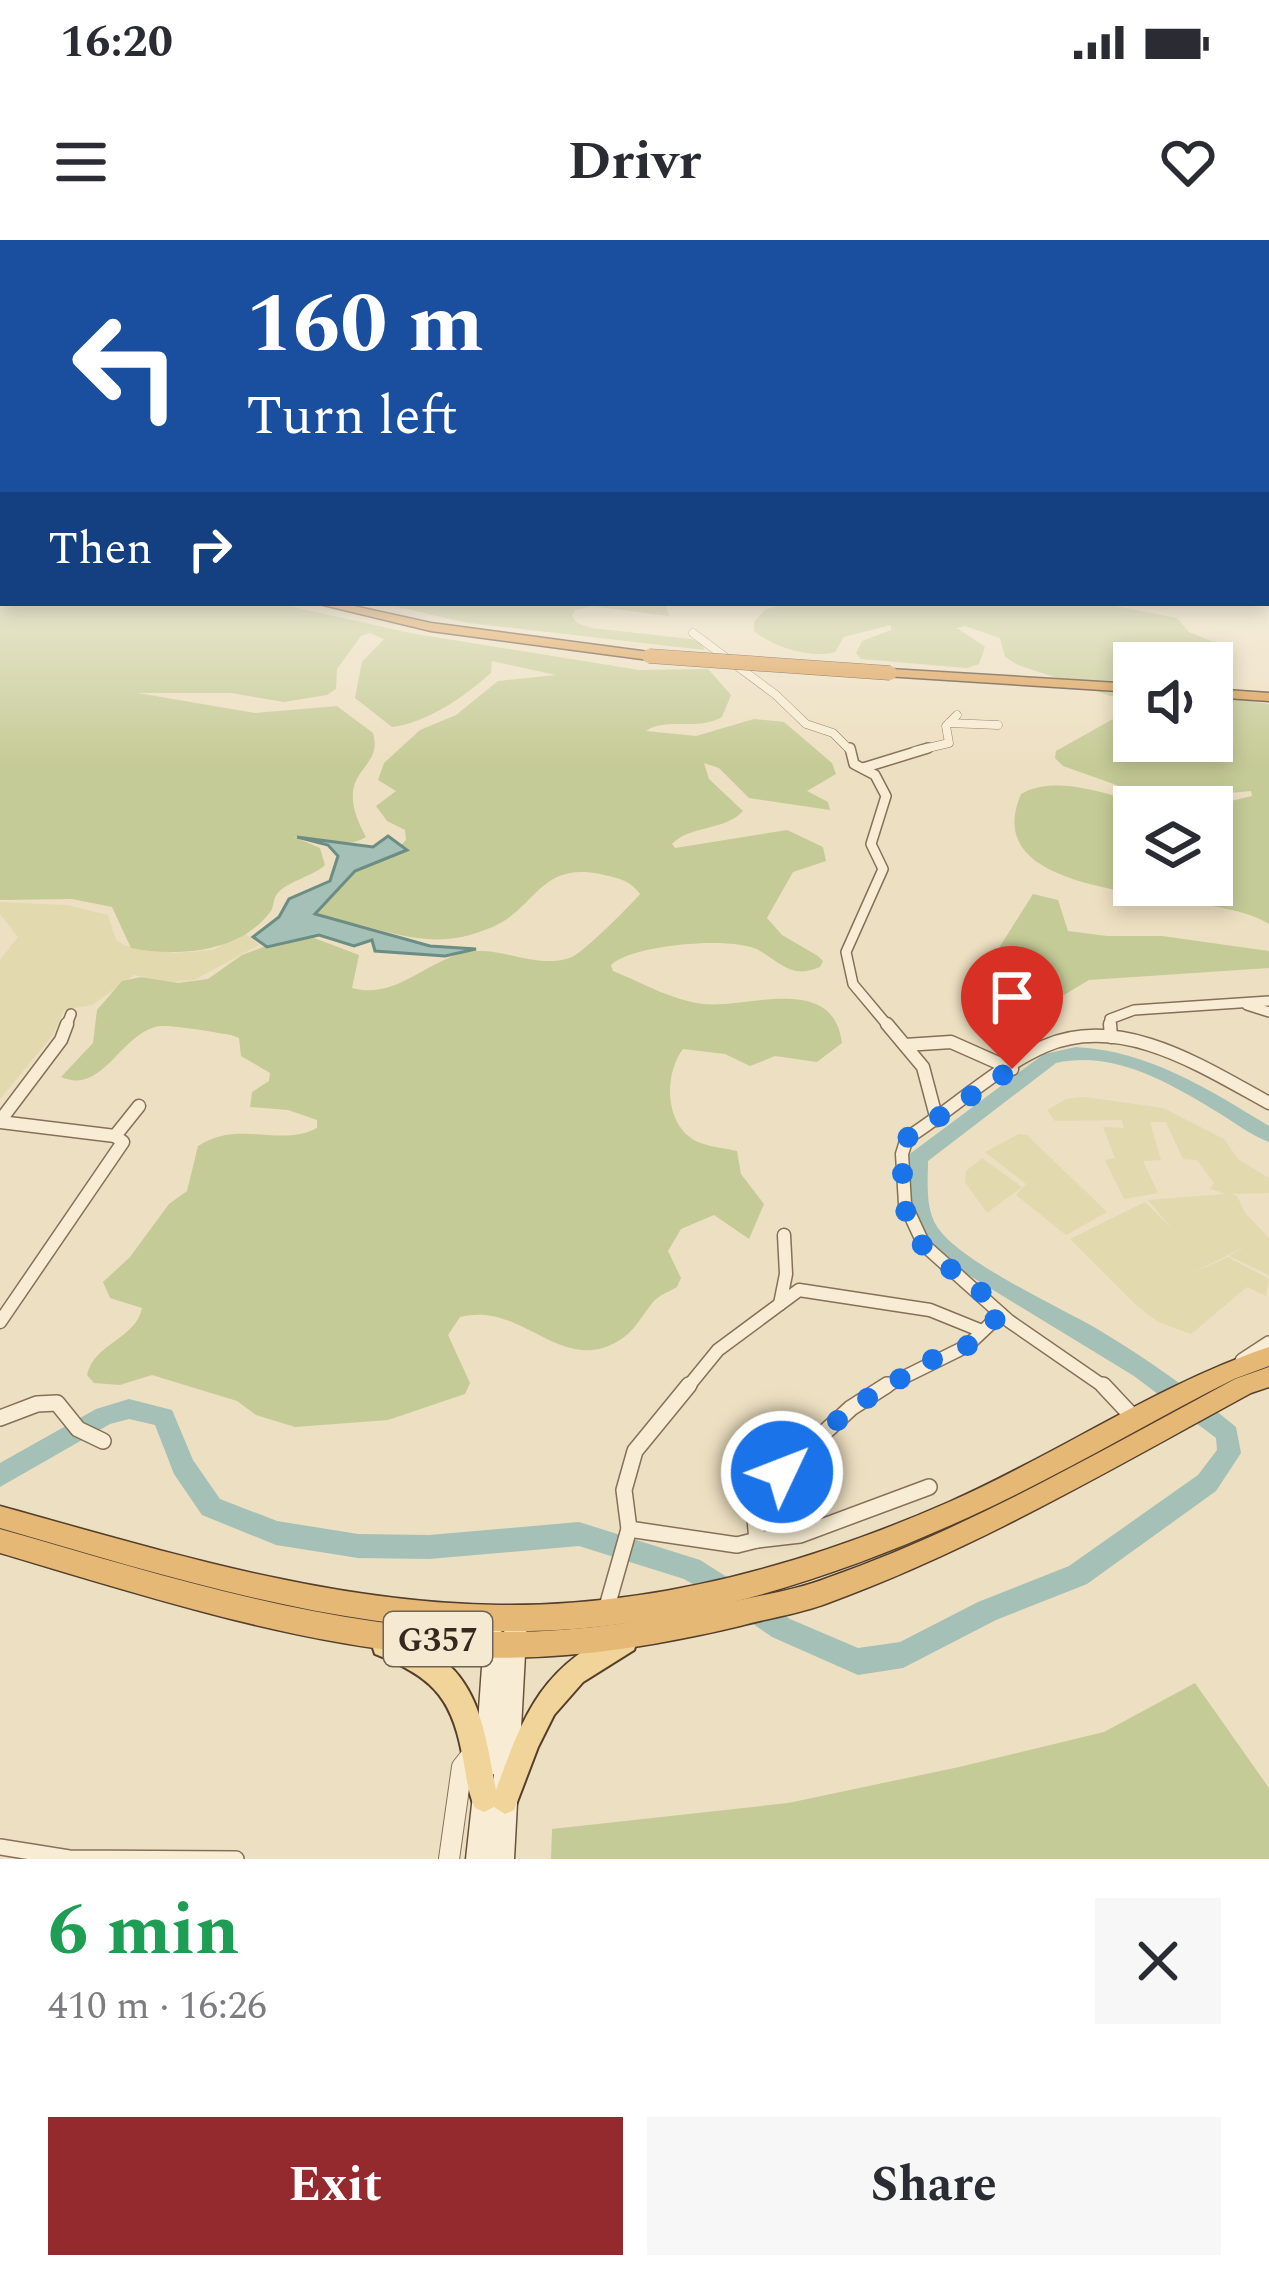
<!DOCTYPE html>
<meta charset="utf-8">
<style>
:root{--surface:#fff;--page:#f7f7f7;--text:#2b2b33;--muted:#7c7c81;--accent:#942a2d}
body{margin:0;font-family:Spectral,serif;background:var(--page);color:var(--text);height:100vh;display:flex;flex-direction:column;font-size:45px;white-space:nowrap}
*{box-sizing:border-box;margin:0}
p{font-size:39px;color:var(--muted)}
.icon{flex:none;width:66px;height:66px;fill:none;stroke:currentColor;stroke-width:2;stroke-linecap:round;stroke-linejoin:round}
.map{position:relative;height:1619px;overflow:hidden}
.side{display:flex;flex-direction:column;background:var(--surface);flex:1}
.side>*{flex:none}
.banner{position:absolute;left:0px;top:0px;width:1269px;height:366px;box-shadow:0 6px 18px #0003;background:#1a4fa0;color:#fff;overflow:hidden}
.controls{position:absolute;left:1113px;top:402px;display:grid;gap:24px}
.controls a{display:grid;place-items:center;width:120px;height:120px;border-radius:0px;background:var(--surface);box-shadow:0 6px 18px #0003;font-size:60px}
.pin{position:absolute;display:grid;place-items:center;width:102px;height:102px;color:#fff;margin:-123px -51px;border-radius:50% 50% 50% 0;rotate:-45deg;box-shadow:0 0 12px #0007}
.pin .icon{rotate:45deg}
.me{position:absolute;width:132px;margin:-66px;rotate:47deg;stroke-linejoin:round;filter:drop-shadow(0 0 9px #0008)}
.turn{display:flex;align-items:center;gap:42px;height:252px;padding:0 48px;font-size:54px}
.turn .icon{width:156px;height:156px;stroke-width:2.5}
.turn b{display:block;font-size:84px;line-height:102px}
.then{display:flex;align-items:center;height:114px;padding:0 48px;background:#0003;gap:24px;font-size:45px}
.round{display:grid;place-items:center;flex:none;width:126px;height:126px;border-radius:0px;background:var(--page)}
.summary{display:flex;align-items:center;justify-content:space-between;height:204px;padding:0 48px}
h1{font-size:72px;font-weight:700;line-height:90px;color:#1e9e55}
.action{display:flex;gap:24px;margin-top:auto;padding:24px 48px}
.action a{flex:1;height:138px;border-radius:0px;background:var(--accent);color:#fff;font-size:48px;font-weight:700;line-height:138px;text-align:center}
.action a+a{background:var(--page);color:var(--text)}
.status{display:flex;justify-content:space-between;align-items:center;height:84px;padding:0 60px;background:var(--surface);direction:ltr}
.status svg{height:33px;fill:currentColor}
header{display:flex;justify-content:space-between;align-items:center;height:156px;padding:0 48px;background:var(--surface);font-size:54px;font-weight:700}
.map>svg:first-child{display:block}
</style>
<div class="status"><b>16:20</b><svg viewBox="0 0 49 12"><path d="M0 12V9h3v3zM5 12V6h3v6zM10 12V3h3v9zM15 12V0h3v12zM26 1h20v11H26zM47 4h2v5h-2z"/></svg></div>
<header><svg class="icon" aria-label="menu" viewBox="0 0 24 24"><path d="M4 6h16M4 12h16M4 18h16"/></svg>Drivr<svg class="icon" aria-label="heart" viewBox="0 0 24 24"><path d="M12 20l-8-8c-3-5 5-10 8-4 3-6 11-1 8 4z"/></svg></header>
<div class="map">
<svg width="1269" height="1619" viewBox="0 0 1269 1619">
<rect width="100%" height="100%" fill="#eddfc1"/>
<g fill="#e2d9af">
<path d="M0,662l66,3 42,10 8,25 10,6 49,7 39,-3 29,-18 16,13 -65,35 -23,2 -37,-7 -42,30 -28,5 -11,25 -53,64v-139l18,-23 -18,-23z"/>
<path d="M1085,857l78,11 61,31 14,20 31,19v15l-38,1 6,2 8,17 24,25v37l-40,-19 19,-11 -58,29 38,-17 41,22 -3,17 -19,-9 -56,47 -33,-12 -22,-17 -66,-66 75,-37 28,28 -25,-30 78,-6 -16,-5 4,-6 -17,-23 -14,-1 -17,-37h-16l11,38 -18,1 15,32 -34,6 -19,-39 10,-2 -12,-31 21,1 -2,-8 -67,1 -8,-11 19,-11z"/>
<path d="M1019,894l8,1 80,77 -41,23 -50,-40 10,-11 -41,-32z"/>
<path d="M982,918l40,29 -35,26 -22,-31 1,-11z"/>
</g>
<g fill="#c5cb96">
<path d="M0,298l3,65h273l134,30 229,37 69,-1 23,26 -9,22c-24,14 -58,0 -76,14l50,5 58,-17 30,3 48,41 4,11 -29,17 21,11 2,8 -81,-12 -30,-30 -15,-5 5,16 34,32c-18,20 -53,14 -71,33l3,4 112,-18 36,17 3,14 -33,11 -26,46 15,17 36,21 5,5 -3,6c-29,12 -37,-3 -60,-16 -26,-16 -129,-6 -149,14l2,6c30,12 56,28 90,33 44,5 130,-32 139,39l-25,19 -42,-6 -25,10 -25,-12 -42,-5c-18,24 -19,70 8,89 10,8 33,10 46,13l4,23 23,30 -15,35 -35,-24 -33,14 -13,22 13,27 -4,9c-8,5 -18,8 -24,15 -15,19 -21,35 -47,45 -52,18 -88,-45 -146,-30l-12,18 22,48 -5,11 -77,26 -93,7 -39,-12 -19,-14 -85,-26 -32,10 -26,-2 -7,-8c7,-32 49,-36 55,-67l-32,-10 -7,-16 27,-25 39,-53 18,-13 11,-45c41,-27 82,2 119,-18v-8l-29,-10 -38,-3 2,-15 17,-11 1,-8 -29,-17 -2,-18 -8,-3c-15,-2 -65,-12 -76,-8 -36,10 -53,68 -94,50l32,-34 4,-33 25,-29 19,-4 37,6 30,-4 34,-24 59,-22 58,22 -7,33c42,12 72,-25 111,-35 38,-9 72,18 109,4 12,-5 59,-52 68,-63 -11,-15 -23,-16 -40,-20 -62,-12 -63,35 -110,54 -47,20 -81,10 -126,-2 -15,-4 -31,-5 -45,-12l-5,-10 43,-36 32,-11 17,-17 -1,-10 -18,-9 -11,-15 20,-15 -18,-11 6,-17 36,-33 36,-15 42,-34 58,-6 -64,-14 -1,12c-26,23 -64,50 -99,54l-37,-29 7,-36 22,-23 -14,-6 -9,3 -24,33 -1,20 -9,6 -43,7 -53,-9h-93l117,20 82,-7 36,27c12,41 -45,34 -7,104 -21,13 -48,2 -72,0l26,11 5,17c-13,12 -38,16 -48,29 -4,5 -3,12 -6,17 -31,42 -94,46 -140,37l-19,-41 -40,-8 -72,1z"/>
<path d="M380,363h285l4,13 -77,-10 -17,4 -3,6 5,7 15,5 99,11 12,4 1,7 -235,-27z"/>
<path d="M790,363h325l-5,2 67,13 12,14 41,17 -26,11 -70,3v34l-8,4 -108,-36 -13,-8 -5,-19 -35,-12 -8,2 28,19 -6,17 -12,4 -106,-9 -5,-6 6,-12 29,-11v-5l-47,12 -9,15c-23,7 -63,-5 -81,-21v-9l12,-13z"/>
<path d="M1236,459l33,5v220c-56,-38 -297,-15 -248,-130 35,-21 93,2 129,13h-16v78h78v-78h-7l47,-11 -1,-5 -81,8 -31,-6 -76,-27 -8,-8 1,-7 66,-37h12v27h78v-35z"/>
<path d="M1033,654l25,6 10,31 39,5h55l107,15v17l-180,12 -57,34 -10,-1 -27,-36 -3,-18z"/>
<path d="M1195,1443l74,105v71h-718l1,-30 236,-26 171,-36 145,-35z"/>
</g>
<path fill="#a4c0b7" stroke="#6b8d84" stroke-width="3" d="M388,596l19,14 -52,21 -40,43 115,32 46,3 -31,7 -70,-5 -3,-11 -18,6 -35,-11 -52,12 -14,-10 26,-20 10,-18 41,-18 8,-25 -10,-11 -31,-8 76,10z"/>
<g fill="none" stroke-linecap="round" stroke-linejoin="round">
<g fill="#a4c0b7" fill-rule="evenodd">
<path d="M1076,807c73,4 132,42 193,79v16c-18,-7 -34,-19 -50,-29 -50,-30 -104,-63 -163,-50l-128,98c0,20 -3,45 8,64 21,36 124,82 163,105 48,29 94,61 137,97l5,26 -25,38 -129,93 -91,36 -93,48 -45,7 -86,-38 -29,-20 -4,-9 4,-9 9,-4 38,24 68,29 42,-6 78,-40 91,-36 129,-91 19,-25 -1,-12 -82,-62 -190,-116c-36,-32 -37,-56 -36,-102l3,-5 133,-99z"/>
<path d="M129,1159l43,11 21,50 27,39 57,22 81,13 71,1 150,-13 121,38 38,24 4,9 -4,9 -9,3 -45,-26 -105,-33 -150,13 -71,-1 -82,-13 -74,-30 -28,-41 -19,-49 -26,-6 -19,5 -110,63v-24l96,-54z"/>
</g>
<g stroke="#867059" stroke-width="9">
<g id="minor-far3">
<path d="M693,393l83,62 30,29 27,9 18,18"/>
<path d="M949,483l49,2"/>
<path d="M915,511l34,-8 -3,-17 11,-11"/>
</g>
</g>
<g stroke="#867059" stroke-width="12">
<g id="minor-far2">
<path d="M850,508l4,16 21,11 11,21 -15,48 12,25 -37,83 7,32 36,43"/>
<path d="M863,528l65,-20"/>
<path d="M1247,765l22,7"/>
<path d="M66,787l5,-13"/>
<path d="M1110,787v-8l24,-9 135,-9"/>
</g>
</g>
<g stroke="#867059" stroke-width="15">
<g id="minor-far1">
<path d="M887,784l36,43 14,53"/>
<path d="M1110,784l1,13"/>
<path d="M905,805l46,-3 61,27"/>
<path d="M0,881l61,-81 6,-16"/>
<path d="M0,882l115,14"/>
<path d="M780,1064l6,-30 -2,-39"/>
<path d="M0,1082l123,-180 -8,-6 24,-30"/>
<path d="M687,1148l31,-38 81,-60 131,20 52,21"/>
<path d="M882,1148l85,-42 34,-32"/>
<path d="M1106,1148l-97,-67 -85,-76 -19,-41 -3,-50 5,-16c46,-29 88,-70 138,-92 77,-33 158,21 224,57"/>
</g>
</g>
<g stroke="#867059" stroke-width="18">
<g id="minor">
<path d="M1103,1145l30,32"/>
<path d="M0,1178l37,-14 20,-1 21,26 25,12"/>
<path d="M629,1289l108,16 20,-5 -4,-42 98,-90 36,-23"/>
<path d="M757,1300l43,-5 129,-48"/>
<path d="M606,1370l23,-81 -5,-39 11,-39 54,-66"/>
<path d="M0,1607l69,11 167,1"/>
</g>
</g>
<g stroke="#867059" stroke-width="18">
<path id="tertiary-far1" d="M1243,1121l26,-17"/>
</g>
<g stroke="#867059" stroke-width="22">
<path id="tertiary" d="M449,1619l13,-92 12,-15"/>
</g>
<g stroke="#68523c" stroke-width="3">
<path id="secondary" d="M516,1366l8,3 3,8 -13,242h-48l7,-64 3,-9 9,-3 8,3 1,-12 -7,3 -8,-4 -4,-8 9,-126 3,-8 8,-3 9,5 4,-24z"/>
</g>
<g stroke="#543f2d" stroke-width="4">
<path id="primary" d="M625,1389l9,3 3,9 -3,9 -51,32 -29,33 -16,32 -24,63 -9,4 -11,-7 -10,5 -9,-4c-8,-17 -9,-36 -13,-55 -11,-59 -33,-77 -87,-99l-3,-9 3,-9 9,-3c20,8 42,15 60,28 38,30 43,85 52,129 28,-77 48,-128 129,-161z"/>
</g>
<g stroke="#543f2d" stroke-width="3">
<g id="trunk">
<path d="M1269,1107v19l-35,13c-89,45 -175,97 -265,138 -147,67 -310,118 -473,114 -170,-4 -334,-56 -496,-103v-22c163,45 329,97 499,99 155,2 309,-41 450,-103 109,-48 208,-117 320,-155z"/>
<path d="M1269,1127v20l-18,6c-138,75 -275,156 -423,210 -29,11 -59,15 -88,23 -105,25 -208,39 -316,28 -145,-14 -285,-60 -424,-101v-24c162,46 327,100 497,103 79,1 156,-11 233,-30 32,-7 66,-12 97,-24 143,-50 275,-128 408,-199z"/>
</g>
</g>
<g stroke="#543f2d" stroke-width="3">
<g id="motorway">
<path d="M315,363h25l91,20 218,29 7,4 -7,4 -218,-29z"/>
<path d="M890,429l244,15v8l-249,-16 -2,-3z"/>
<path d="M1212,449l57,4v8l-57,-4z"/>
</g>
</g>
<use href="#minor-far3" stroke="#f8edd4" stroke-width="8"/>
<use href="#minor-far2" stroke="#f8edd4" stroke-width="9"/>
<use href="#minor-far1" stroke="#f8edd4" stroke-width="12"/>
<use href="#minor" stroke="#f8edd4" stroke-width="15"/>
<use href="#tertiary-far1" stroke="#f8edd4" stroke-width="15"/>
<use href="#tertiary" stroke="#f8edd4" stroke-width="20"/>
<use href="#secondary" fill="#f8edd4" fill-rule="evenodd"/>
<use href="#primary" fill="#f0d499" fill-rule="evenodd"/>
<use href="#trunk" fill="#e6b876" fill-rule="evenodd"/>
<use href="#motorway" fill="#dc9d53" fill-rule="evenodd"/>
<g stroke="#543f2d" stroke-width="15" stroke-linecap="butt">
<path id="motorway-bridge" d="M649,416l241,17"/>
</g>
<use href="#motorway-bridge" stroke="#dc9d53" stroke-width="14"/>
</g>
<linearGradient id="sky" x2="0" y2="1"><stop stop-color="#8db9d4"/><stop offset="0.57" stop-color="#f7f1e3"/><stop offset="1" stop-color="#f7f1e3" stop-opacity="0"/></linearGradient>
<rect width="1269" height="525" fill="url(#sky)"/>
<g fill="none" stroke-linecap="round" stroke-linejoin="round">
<path stroke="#1a73e8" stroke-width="21" stroke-dasharray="0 37.8" d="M782,1232l69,-64 89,-53 27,-9 34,-32c-9,-8 -16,-20 -26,-27 -44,-34 -71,-42 -72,-103 0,-17 -5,-31 4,-46l105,-69"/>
</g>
<g text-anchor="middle" stroke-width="12" stroke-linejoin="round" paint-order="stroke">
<rect fill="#f5ead1" stroke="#6f6353" stroke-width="3" x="384" y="1372" width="108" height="54" rx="9"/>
<g font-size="33" font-weight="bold" fill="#36291d">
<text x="438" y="1411">G357</text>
</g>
</g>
</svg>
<div class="controls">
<a><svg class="icon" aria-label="sound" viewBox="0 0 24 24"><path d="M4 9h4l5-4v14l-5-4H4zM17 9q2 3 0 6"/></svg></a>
<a><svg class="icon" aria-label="layers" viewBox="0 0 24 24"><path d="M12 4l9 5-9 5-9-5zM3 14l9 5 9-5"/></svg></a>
</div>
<div class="pin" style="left:1012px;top:829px;background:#d93025"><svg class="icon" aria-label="arrive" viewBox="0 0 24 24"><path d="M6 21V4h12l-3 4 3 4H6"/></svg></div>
<svg class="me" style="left:782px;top:1232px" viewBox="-20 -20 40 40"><circle r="17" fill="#1a73e8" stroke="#fff" stroke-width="3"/><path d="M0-11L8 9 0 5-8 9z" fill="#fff"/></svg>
<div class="banner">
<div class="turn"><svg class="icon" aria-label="left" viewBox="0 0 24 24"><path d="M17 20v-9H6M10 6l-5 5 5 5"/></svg><div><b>160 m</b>Turn left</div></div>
<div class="then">Then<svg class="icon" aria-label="right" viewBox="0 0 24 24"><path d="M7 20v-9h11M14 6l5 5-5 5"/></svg></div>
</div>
</div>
<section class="side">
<div class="summary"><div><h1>6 min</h1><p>410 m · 16:26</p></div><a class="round"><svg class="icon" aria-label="close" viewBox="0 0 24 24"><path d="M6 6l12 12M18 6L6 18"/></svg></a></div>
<div class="action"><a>Exit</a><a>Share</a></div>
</section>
